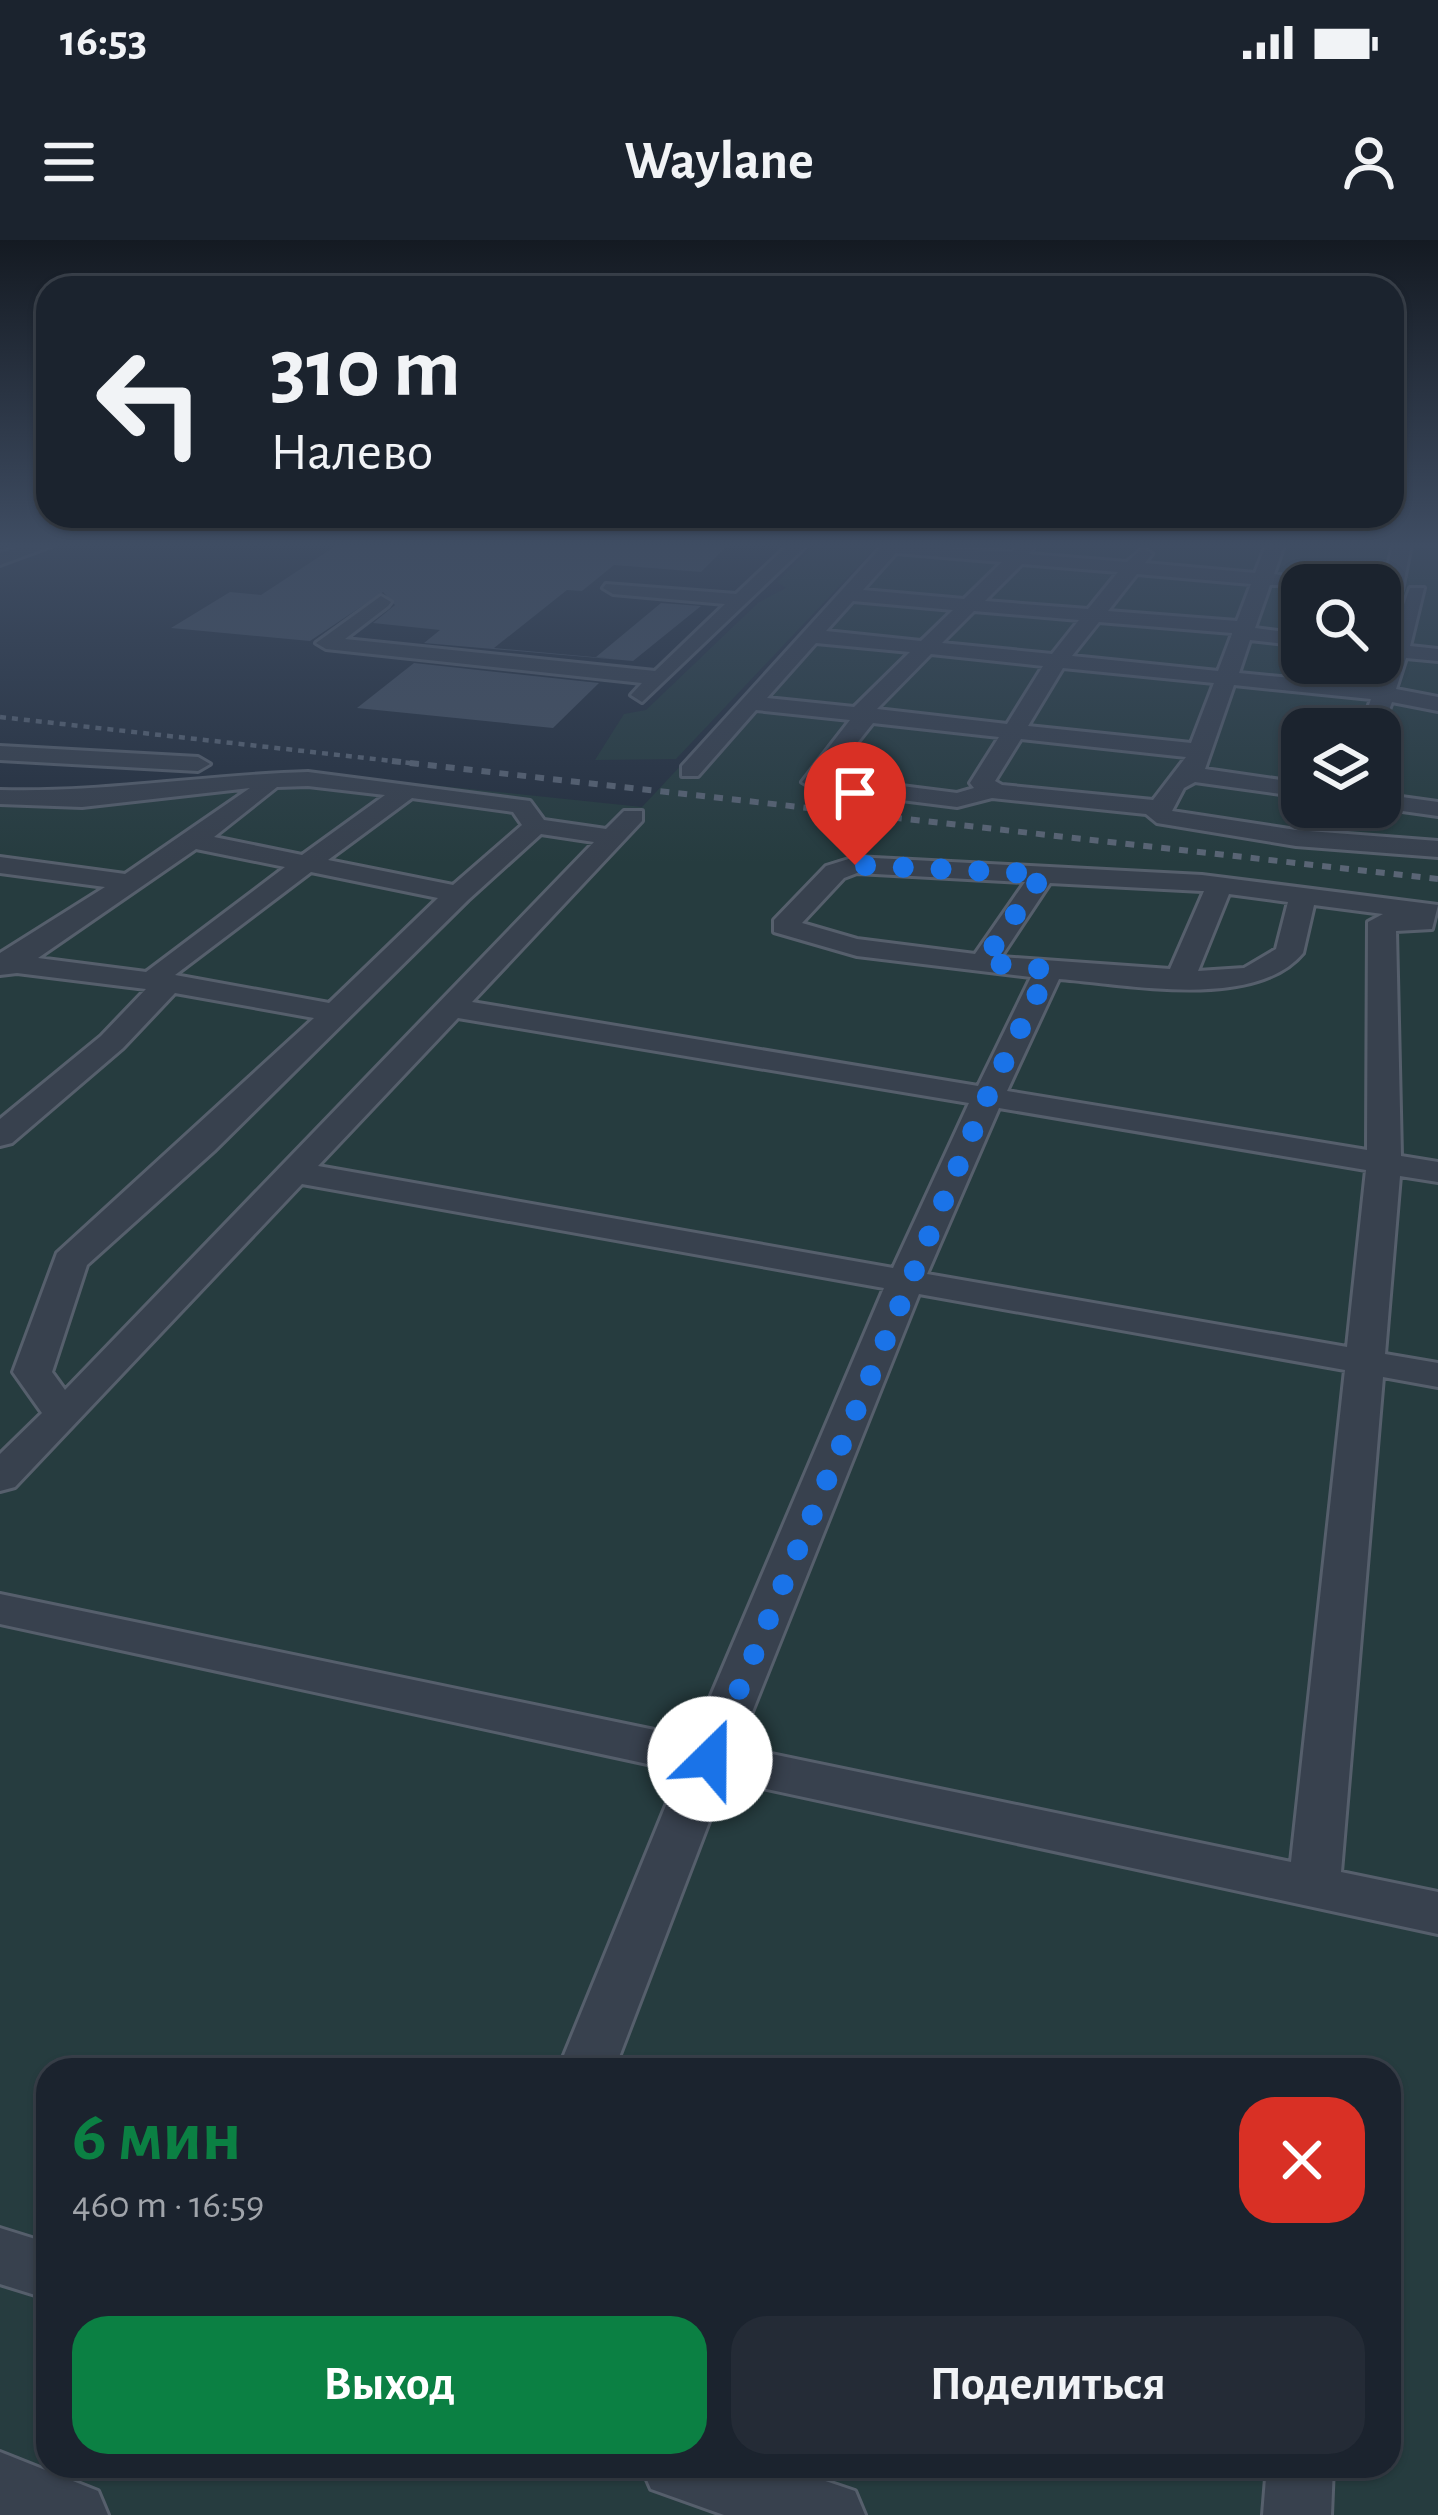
<!DOCTYPE html>
<html lang="ru">
<meta charset="utf-8">
<style>
:root{--surface:#1b232e;--page:#242b36;--text:#f1f3f6;--muted:#a0a4aa;--line:#39404a;--accent:#0b8043}
body{margin:0;font-family:"Alegreya Sans",sans-serif;background:var(--page);color:var(--text);height:100vh;display:flex;flex-direction:column;font-size:45px;white-space:nowrap}
*{box-sizing:border-box;margin:0}
p{font-size:39px;color:var(--muted)}
.icon{flex:none;width:66px;height:66px;fill:none;stroke:currentColor;stroke-width:2;stroke-linecap:round;stroke-linejoin:round}
.map{position:relative;flex:1;overflow:hidden}
.drawer{position:absolute;left:36px;top:1818px;width:1365px;height:420px;display:flex;flex-direction:column;background:var(--surface);border-radius:36px;box-shadow:0 3px 9px #0004,0 0 0 3px var(--line)}
.drawer>*{flex:none}
.banner{position:absolute;left:36px;top:36px;width:1368px;height:252px;border-radius:36px;box-shadow:0 3px 9px #0004,0 0 0 3px var(--line);background:#1b232e;color:var(--text);overflow:hidden}
.fabs{position:absolute;left:1281px;top:324px;display:grid;gap:24px}
.fabs a{display:grid;place-items:center;width:120px;height:120px;border-radius:24px;background:var(--surface);box-shadow:0 3px 9px #0004,0 0 0 3px var(--line);font-size:60px}
.pin{position:absolute;display:grid;place-items:center;width:102px;height:102px;color:#fff;margin:-123px -51px;border-radius:50% 50% 50% 0;rotate:-45deg;box-shadow:0 0 12px #0007}
.pin .icon{rotate:45deg}
.me{position:absolute;width:132px;margin:-66px;rotate:23deg;stroke-linejoin:round;filter:drop-shadow(0 0 9px #0008)}
.turn{display:flex;align-items:center;gap:42px;height:252px;padding:0 36px;font-size:54px}
.turn .icon{width:156px;height:156px;stroke-width:2.5}
.turn b{display:block;font-size:84px;line-height:102px}
.round{display:grid;place-items:center;flex:none;width:126px;height:126px;border-radius:36px;background:var(--page)}
.overview{display:flex;align-items:center;justify-content:space-between;height:204px;padding:0 36px}
h1{font-size:72px;font-weight:700;line-height:90px;color:var(--accent)}
.action{display:flex;gap:24px;margin-top:auto;padding:24px 36px}
.action a{flex:1;height:138px;border-radius:36px;background:var(--accent);color:#fff;font-size:48px;font-weight:700;line-height:138px;text-align:center}
.action a+a{background:var(--page);color:var(--text)}
.status{display:flex;justify-content:space-between;align-items:center;height:84px;padding:0 60px;background:var(--surface);direction:ltr}
.status svg{height:33px;fill:currentColor}
header{display:flex;justify-content:space-between;align-items:center;height:156px;padding:0 36px;background:var(--surface);font-size:54px;font-weight:700}
.map>svg:first-child{display:block}
</style>
<div class="status"><b>16:53</b><svg viewBox="0 0 49 12"><path d="M0 12V9h3v3zM5 12V6h3v6zM10 12V3h3v9zM15 12V0h3v12zM26 1h20v11H26zM47 4h2v5h-2z"/></svg></div>
<header><svg class="icon" aria-label="menu" viewBox="0 0 24 24"><path d="M4 6h16M4 12h16M4 18h16"/></svg>Waylane<svg class="icon" aria-label="person" viewBox="0 0 24 24"><circle cx="12" cy="8" r="4"/><path d="M4 21q1-7 8-7t8 7"/></svg></header>
<div class="map">
<svg width="1438" height="2275" viewBox="0 0 1438 2275">
<rect width="100%" height="100%" fill="#242f3e"/>
<g fill="#263c3f" fill-rule="evenodd">
<path d="M815,305h63l-202,214 -81,1 29,-46 22,-4 113,-108 27,-14 -9,-6z"/>
<path d="M887,305h551v1970h-1438v-1724l327,-17 315,33zM1302,345h78v78h-78zM1302,489h78v78h-78zM48,1830h1341v396h-1341z"/>
</g>
<g fill="#455162">
<path d="M337,305h391l-27,27 -87,-7 -32,26 -15,-1 -73,58 121,11 -19,-2 65,-54 40,3 -68,55 -209,-18 16,-13 -67,-7 22,-18 -12,-13 -73,49 -139,-13 59,-36 31,3z"/>
<path d="M414,423l185,20 -46,45 -196,-20z"/>
</g>
<g fill="none" stroke-linecap="round" stroke-linejoin="round">
<g stroke="#565f6c" stroke-width="6">
<g id="minor">
<path d="M27,305h27l-54,20v-12z"/>
<path d="M788,305h19l-165,157 -11,-7 11,-12 -316,-34 -10,-6 65,-47 10,6 -3,4 -43,33 310,32 70,-67 -112,-10 -10,-6 3,-4 130,10z"/>
<path d="M883,305l129,7 5,-7h18l-6,9 98,8 16,-14 9,6 -7,9 110,10 11,-28h18l-10,29 67,11h-71l-15,43 47,6v12l-52,-6 -11,33 136,13 11,-30 -6,-1v-12l10,1 20,-56h14l-14,58 28,3v12l-32,-3 -10,31 42,8v14l-46,-9 -12,32v-5h-19l10,-30 -137,-14 -29,84 97,14v14l-107,-15 -11,6 -12,23 124,19 142,11v16l-142,-11 -139,-23 -11,-9 -154,-16 -35,9 -143,-18 -12,-7 48,-62 -94,-10 -58,66h-16v-10zM896,313l106,9 -38,37 -101,-9zM1022,324l96,8 -30,37 -103,-8zM1137,334l114,10 -14,37 -129,-10zM853,361l100,9 -32,31 -95,-10zM974,371l105,9 -27,34 -110,-11zM1099,382l133,11v1l-14,37 -146,-15zM816,403l94,9 -56,55 -87,-9zM931,414l112,12 -36,58 -130,-15zM1063,428l151,15 -23,60 -163,-17zM873,483l126,14 -29,46 4,5 -17,5 -127,-16zM1021,499l165,18 -33,43 -151,-15 -7,-4z"/>
<path d="M1393,305h18l-9,45 -10,6 -10,-6z"/>
<path d="M0,506l198,11 12,7 -12,7 -198,-11z"/>
<path d="M308,532l222,29 14,19 62,9 18,-18h18v10l-170,181 506,84 53,-109 -174,-21 -83,-24v-12l52,-54 29,-9 347,18 236,30 -6,24 -36,2 5,225 37,6v20l-38,-6 -15,178 53,9v24l-55,-10 -42,495 97,20v42l-713,-154 -111,290h-56l122,-299 -680,-147v-30l693,144 191,-450 -582,-104 -287,303 -15,4v-37l42,-41 -29,-41 44,-119 257,-235 -139,-25 -52,55 -111,95 -12,3v-27l101,-83 45,-47 -129,-16 -17,2v-22l105,-66 -105,-14v-16l125,17 125,-86 -168,19 -82,-3v-14c103,3 204,-15 308,-18zM308,546l77,9 -83,60 -88,-18 63,-50zM412,558l101,14 9,13 -69,60 -125,-25zM541,594l53,8 -529,548 -13,-18 35,-107 127,-114 254,-251zM196,609l89,18 -139,105 -108,-14zM311,632l127,26 -109,105 -154,-28zM857,633l168,9 -50,72 -118,-15 -55,-16 42,-45zM1050,643l152,8h2l-34,78 -169,-12zM1229,654l59,8 -12,47 -32,19 -46,3zM1314,665l69,9 -15,8 -1,228 -360,-59 52,-112c67,5 196,32 244,-26zM458,778l511,85 -76,165 -575,-102zM999,868l367,62 -19,177 -420,-73zM919,1054l426,76 -54,492 -553,-115z"/>
<path d="M1380,554l58,8v14l-64,-9h6z"/>
<path d="M0,1988l48,15v56l-48,-15z"/>
<path d="M0,2212l98,39 10,24h-108z"/>
<path d="M641,2226h140l74,25 10,24h-141l-73,-26z"/>
<path d="M1267,2226h66l-2,49h-68z"/>
</g>
</g>
<use href="#minor" fill="#38414e" fill-rule="evenodd"/>
<path stroke="#5a6575" stroke-width="4.5" stroke-dasharray="6 6" stroke-linecap="butt" d="M0,477l419,47"/>
<path stroke="#5a6575" stroke-width="6" stroke-dasharray="9 9" stroke-linecap="butt" d="M392,521l1046,118"/>
</g>
<linearGradient id="sky" x2="0" y2="1"><stop stop-color="#141a22"/><stop offset="0.49" stop-color="#3f4d63"/><stop offset="1" stop-color="#3f4d63" stop-opacity="0"/></linearGradient>
<rect width="1438" height="623" fill="url(#sky)"/>
<g fill="none" stroke-linecap="round" stroke-linejoin="round">
<path stroke="#1a73e8" stroke-width="21" stroke-dasharray="0 37.8" d="M710,1519l278,-664 61,-125 -66,-8 60,-88 -188,-9"/>
</g>
</svg>
<div class="fabs">
<a><svg class="icon" aria-label="search" viewBox="0 0 24 24"><circle cx="10" cy="10" r="6"/><path d="M15 15l6 6"/></svg></a>
<a><svg class="icon" aria-label="layers" viewBox="0 0 24 24"><path d="M12 4l9 5-9 5-9-5zM3 14l9 5 9-5"/></svg></a>
</div>
<div class="pin" style="left:855px;top:625px;background:#d93025"><svg class="icon" aria-label="arrive" viewBox="0 0 24 24"><path d="M6 21V4h12l-3 4 3 4H6"/></svg></div>
<svg class="me" style="left:710px;top:1519px" viewBox="-20 -20 40 40"><circle r="19" fill="#fff"/><path d="M0-13L10 11 0 6-10 11z" fill="#1a73e8"/></svg>
<div class="banner">
<div class="turn"><svg class="icon" aria-label="left" viewBox="0 0 24 24"><path d="M17 20v-9H6M10 6l-5 5 5 5"/></svg><div><b>310 m</b>Налево</div></div>
</div>
<section class="drawer">
<div class="overview"><div><h1>6 мин</h1><p>460 m · 16:59</p></div><a class="round" style="background:#d93025;color:#fff"><svg class="icon" aria-label="close" viewBox="0 0 24 24"><path d="M6 6l12 12M18 6L6 18"/></svg></a></div>
<div class="action"><a>Выход</a><a>Поделиться</a></div>
</section>
</div>
